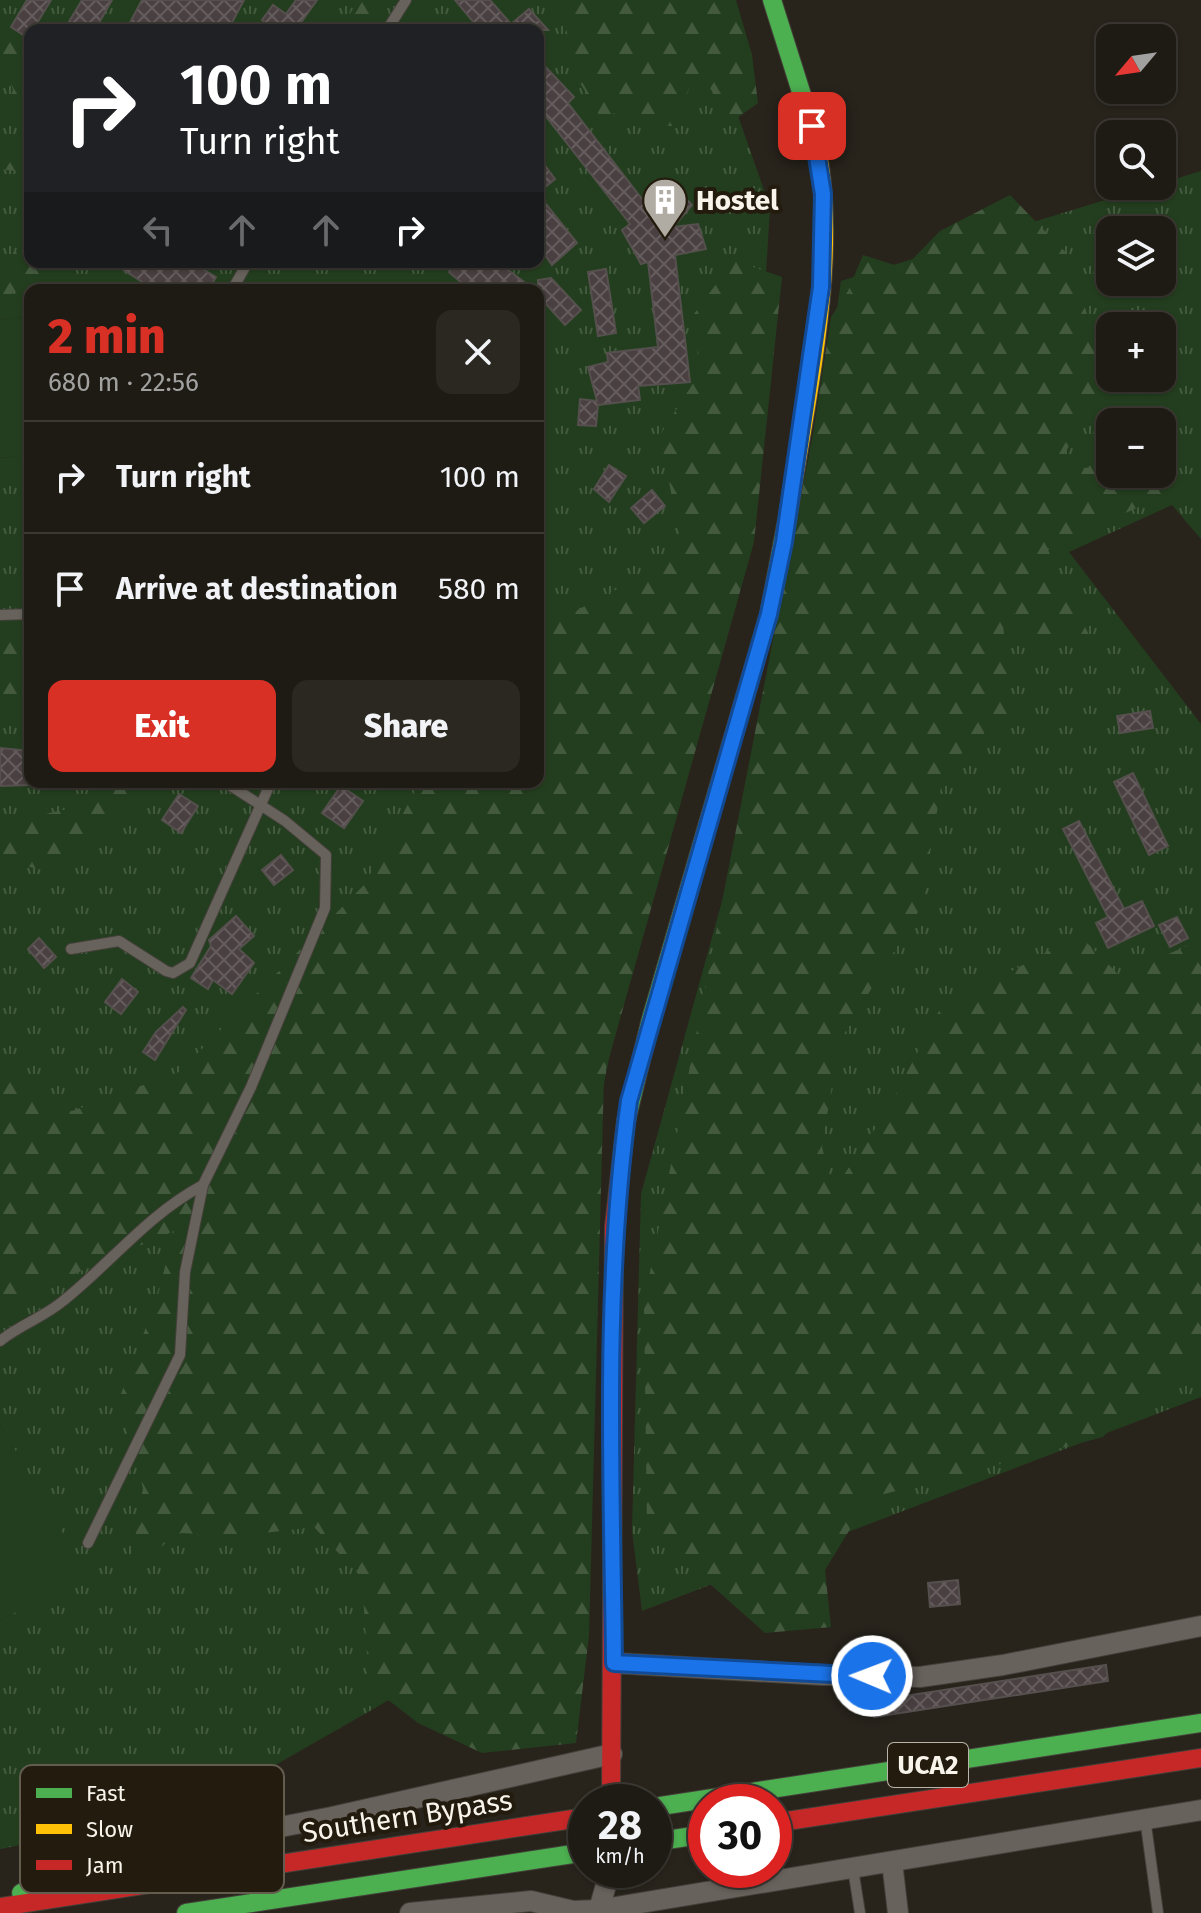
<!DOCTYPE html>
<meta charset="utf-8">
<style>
:root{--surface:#1e1b15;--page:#2b2822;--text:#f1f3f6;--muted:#a1a1a0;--line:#3c3934;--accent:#d93025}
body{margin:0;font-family:"Fira Sans",sans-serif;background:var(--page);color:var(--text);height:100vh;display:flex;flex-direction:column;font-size:30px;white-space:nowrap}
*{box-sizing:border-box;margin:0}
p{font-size:26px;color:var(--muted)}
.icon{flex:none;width:44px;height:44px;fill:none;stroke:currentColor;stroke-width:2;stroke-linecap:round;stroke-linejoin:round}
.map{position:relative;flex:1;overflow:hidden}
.drawer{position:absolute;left:24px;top:284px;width:520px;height:504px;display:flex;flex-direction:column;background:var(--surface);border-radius:16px;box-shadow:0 2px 6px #0004,0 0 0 2px var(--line)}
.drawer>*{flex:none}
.banner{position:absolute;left:24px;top:24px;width:520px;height:244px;border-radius:16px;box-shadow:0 2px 6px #0004,0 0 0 2px var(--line);background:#202124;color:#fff;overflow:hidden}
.needle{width:52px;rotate:241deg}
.controls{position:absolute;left:1096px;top:24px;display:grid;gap:16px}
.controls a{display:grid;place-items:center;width:80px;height:80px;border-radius:16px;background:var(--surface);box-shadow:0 2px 6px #0004,0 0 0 2px var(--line);font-size:40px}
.speed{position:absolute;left:568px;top:1784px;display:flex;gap:16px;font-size:40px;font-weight:700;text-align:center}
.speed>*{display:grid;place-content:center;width:104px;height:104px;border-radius:50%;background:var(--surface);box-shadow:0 2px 6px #0004,0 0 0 2px var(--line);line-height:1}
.speed small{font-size:20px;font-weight:400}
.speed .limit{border:12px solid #d22;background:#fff;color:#111}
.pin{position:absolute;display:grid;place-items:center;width:68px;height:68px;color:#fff;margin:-34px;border-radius:16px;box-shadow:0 4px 12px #0006}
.me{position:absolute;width:88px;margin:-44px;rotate:271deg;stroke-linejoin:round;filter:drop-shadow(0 0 6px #0008)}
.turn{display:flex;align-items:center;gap:28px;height:168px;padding:0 24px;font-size:36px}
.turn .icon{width:104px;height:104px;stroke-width:2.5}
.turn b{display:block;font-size:56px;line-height:68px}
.lanes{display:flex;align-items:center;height:76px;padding:0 24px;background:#0003;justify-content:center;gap:40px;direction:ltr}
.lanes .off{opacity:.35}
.round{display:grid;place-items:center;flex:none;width:84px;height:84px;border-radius:16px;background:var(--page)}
.headline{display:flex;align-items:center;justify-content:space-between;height:136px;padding:0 24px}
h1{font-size:48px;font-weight:800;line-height:60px;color:var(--accent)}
.cta{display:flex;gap:16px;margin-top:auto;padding:16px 24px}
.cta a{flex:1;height:92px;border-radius:16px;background:var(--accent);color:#fff;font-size:32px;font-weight:800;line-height:92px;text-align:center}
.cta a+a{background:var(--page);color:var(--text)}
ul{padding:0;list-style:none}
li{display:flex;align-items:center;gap:24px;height:112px;padding:0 24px;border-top:2px solid var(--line)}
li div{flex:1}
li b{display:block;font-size:30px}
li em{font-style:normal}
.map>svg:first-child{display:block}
</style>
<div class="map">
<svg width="1201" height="1913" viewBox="0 0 1201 1913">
<defs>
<pattern id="grass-tufts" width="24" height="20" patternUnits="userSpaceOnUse" patternTransform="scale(2)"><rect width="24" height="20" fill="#233e1e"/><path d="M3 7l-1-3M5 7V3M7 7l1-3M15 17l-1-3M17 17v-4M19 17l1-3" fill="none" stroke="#445a3f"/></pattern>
<pattern id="forest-firs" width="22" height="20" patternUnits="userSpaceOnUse" patternTransform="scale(2)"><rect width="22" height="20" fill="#233e1e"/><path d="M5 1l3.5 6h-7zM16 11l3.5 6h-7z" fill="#445a3f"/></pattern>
<pattern id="building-cross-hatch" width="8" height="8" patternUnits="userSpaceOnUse" patternTransform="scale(2)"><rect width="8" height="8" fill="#4a4041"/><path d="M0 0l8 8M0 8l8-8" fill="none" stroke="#655c5d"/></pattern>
</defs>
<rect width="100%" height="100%" fill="#28241c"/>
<g fill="url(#grass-tufts)" fill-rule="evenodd">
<path d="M0,0h677l46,73 47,134 -17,283 -138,538 -30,151 -189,517 -201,115 -195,38v-228l84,-49 -84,-148v-966l30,-3v327h508v-492h-508v26l-30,4zM30,30h508v232h-508z"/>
<path d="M1201,171v368l-29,-34 -103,47 132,172v673l-559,214 -10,-80 9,-337 145,-524 55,-389 310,-95h11v-3zM1110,230h52v52h-52zM1110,326h52v52h-52zM1110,422h52v52h-52z"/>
</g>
<g fill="url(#forest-firs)">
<path d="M359,0h26l-13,30h-33z"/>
<path d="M555,0h181l16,55 6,48 -32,23 -15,-37 -22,-1 -15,38 -32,-1 -22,-12 -21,2 -30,-51 -2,-32z"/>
<path d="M4,37l26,10v33l-13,-6 9,22 -26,27 13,-33 -4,-13 -9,-3v-32z"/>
<path d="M30,126v47l-30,-4v-13l6,-10 16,-4z"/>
<path d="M1010,195l63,65 31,126 -52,89 58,-12v11h52l2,-24 22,36 -139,62 42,87 -44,10 -45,-44 13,107 -69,61 -23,138 -82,135 -17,105 11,44 54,-80 53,-102 139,-74 40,40 82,-35v412l-53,37 -45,48 -234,61 -44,72 6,57 -66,6 -118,-105 -3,-225 169,-869 18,-117 17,-26 15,-36 41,13 36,-37z"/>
<path d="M23,247l7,2v13h22l-25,26 -27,10v-36z"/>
<path d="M734,260l48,17 -28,265 -150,534 -15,560 -13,107 -94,10 -64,-30 -49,-38 -7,-107 -48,-51 -75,9 -58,-3 -51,35 13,-80 -25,-86 40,-107 16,-64 -130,56 -44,38v-251l72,37 107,-39 186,-188 55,-102h118v-151l145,-77 -23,-119 41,-64 -10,-53z"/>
<path d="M0,633l30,7v78l-30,-7z"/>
<path d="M109,782h60l-122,89 -47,-11v-39l10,1 79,-18z"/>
</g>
<g fill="#233e1e">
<path d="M30,316v139l-30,3v-138z"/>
<path d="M0,1424l85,148 -85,49z"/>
</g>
<g fill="url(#building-cross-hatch)" stroke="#55504e" stroke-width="2">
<path d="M27,0h24l-23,38 -17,-11z"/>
<path d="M82,0h30l-17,30h-31z"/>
<path d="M142,0h102l-16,30h-102z"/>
<path d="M296,0h21l-17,24 8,6h-32l-14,-10 11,-15 13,9z"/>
<path d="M455,0h35l21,24 18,-15 19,21h-68z"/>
<path d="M538,59l36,38 -6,6 81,105 24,-23 19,20 -19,22 25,-3 8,25 -31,6 15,127 -52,4 2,14 -42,5 -2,21 -18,-1 2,-26 17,2 -9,-34 20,-5 -1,-9 51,-6 -10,-85 -7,2 -19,-34 8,-6 -86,-110 -6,5z"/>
<path d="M538,156l17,23 -17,14z"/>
<path d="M538,194l39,49 -25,22 -14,-20z"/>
<path d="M111,262h80l25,15 -8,13h-53z"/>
<path d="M455,262h42l38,28h-65l-21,-18z"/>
<path d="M606,269l10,64 -18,3 -10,-64z"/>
<path d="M551,278l30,32 -16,15 -27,-30v-15z"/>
<path d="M609,465l17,11 -17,26 -15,-13z"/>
<path d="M652,490l13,16 -21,17 -13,-15z"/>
<path d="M1150,711l3,17 -33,5 -3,-17z"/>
<path d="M0,748l30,3v34l-30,1z"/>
<path d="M1133,773l35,73 -19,9 -35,-73z"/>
<path d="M341,786l22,15 -19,27 -22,-15z"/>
<path d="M179,794l19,12 -17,27 -19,-13z"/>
<path d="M1079,821l45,88 18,-8 12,25 -46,22 -12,-25 12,-6 -45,-88z"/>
<path d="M281,855l12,15 -19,15 -12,-15z"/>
<path d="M236,916l18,20 -15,13 15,14 -22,31 -19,-14 -5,9 -17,-11 20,-32 -2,-6z"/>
<path d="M1177,917l11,21 -18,9 -11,-22z"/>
<path d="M39,938l17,19 -12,11 -16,-19z"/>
<path d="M122,979l16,13 -17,22 -16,-12z"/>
<path d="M183,1007l3,3 -31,50 -12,-8 13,-20z"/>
<path d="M958,1580l2,24 -30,3 -2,-24z"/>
<path d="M1106,1665l2,16 -234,36 -2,-16z"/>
</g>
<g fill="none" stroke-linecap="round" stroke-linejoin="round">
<g stroke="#44403a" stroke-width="12">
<g id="lane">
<path d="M387,30l19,-30"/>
<path d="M232,290l16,-28"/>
<path d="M0,615l30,-1"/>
<path d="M71,949l48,-8 47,30 7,2 17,-10 81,-181"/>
<path d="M0,1341c20,-16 44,-24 63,-40 49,-39 83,-85 140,-116"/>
<path d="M88,1543l92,-188 5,-83 18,-87 48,-98 74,-179 1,-53 -41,-34 -60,-39"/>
<path d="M1145,1818l13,95"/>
<path d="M853,1869l7,44"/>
</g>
</g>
<g stroke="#44403a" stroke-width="22">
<g id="street">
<path d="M614,1663l209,12 97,2 83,-12 198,-39"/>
<path d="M147,1844l123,-15 62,-12 280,-63"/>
<path d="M892,1862l6,51"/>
<path d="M410,1913l121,-12 42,10 25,-1 603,-100"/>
<path d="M598,1913l10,-35"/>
</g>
</g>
<g stroke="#44403a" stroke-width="20">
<g id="fast">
<path d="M772,0l37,117"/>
<path d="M626,1121l25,-102 118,-405 19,-99"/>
<path d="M654,1807l547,-84"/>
<path d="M654,1842l52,-8"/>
<path d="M21,1893l86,-42 40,-7"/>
<path d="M186,1913l400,-61"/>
</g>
</g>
<g stroke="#44403a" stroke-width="20">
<path id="slow" d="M788,515c18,-119 58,-281 21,-398"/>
</g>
<g stroke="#44403a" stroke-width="20">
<g id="jam">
<path d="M611,1802l3,-575 12,-106"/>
<path d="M774,1823l427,-65"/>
<path d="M0,1907l586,-90"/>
</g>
</g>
<use href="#lane" stroke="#68625c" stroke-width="10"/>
<use href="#street" stroke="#68625c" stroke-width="20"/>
<use href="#fast" stroke="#4caf50" stroke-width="18"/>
<use href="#slow" stroke="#ffc107" stroke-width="18"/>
<use href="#jam" stroke="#c62828" stroke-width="18"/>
</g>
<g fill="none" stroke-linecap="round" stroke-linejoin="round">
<g stroke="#114b97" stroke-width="20">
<path id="route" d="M812,126l11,68 -2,93 -37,255 -15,72 -140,487c-26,186 -17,374 -15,562l258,13"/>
</g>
<use href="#route" stroke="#1a73e8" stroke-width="14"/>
</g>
<defs>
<g id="building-pin" transform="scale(2.3)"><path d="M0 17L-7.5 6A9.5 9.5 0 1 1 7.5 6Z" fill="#b0aba3" stroke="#231c0e"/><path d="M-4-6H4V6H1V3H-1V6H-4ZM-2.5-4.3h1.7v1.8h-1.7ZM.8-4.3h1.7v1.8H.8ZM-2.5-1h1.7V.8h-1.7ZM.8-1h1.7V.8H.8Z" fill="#fff"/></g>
</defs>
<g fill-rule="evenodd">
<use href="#building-pin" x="665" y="200"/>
</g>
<g text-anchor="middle" stroke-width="8" stroke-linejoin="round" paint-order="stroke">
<rect fill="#231c0e" stroke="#b9b3a9" stroke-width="2" x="888" y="1743" width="80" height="44" rx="6"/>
<g font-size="26" font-weight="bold" fill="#f9f4eb">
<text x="928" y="1774">UCA2</text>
</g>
<g font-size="28" font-weight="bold" fill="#f9f4eb" stroke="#231c0e" text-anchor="start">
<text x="696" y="210">Hostel</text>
</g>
<g font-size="28" fill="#f9f4eb" stroke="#231c0e">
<text transform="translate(407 1816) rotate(-9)" y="10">Southern Bypass</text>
</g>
</g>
<rect x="20" y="1765" width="264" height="128" rx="12" fill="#231c0e" stroke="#635d50" stroke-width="2"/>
<rect x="36" y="1788" width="36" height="10" fill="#4caf50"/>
<rect x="36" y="1824" width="36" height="10" fill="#ffc107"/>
<rect x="36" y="1860" width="36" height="10" fill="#c62828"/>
<g font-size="22" fill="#f9f4eb">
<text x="86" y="1801">Fast</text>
<text x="86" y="1837">Slow</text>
<text x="86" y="1873">Jam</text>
</g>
</svg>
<div class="controls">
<a><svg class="needle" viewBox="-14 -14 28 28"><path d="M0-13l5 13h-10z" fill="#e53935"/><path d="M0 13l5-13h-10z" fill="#a1a1a0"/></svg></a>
<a><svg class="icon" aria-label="search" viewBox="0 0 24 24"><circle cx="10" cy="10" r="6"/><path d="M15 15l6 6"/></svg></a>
<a><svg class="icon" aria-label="layers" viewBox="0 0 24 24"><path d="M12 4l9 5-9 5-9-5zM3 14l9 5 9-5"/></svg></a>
<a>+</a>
<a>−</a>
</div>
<div class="speed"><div>28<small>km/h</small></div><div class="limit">30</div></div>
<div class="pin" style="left:812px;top:126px;background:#d93025"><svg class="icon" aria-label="arrive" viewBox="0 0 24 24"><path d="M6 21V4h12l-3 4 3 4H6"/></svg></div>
<svg class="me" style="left:872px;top:1676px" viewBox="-20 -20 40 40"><circle r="17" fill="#1a73e8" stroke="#fff" stroke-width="3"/><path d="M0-11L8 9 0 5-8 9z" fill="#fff"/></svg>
<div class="banner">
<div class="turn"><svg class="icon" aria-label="right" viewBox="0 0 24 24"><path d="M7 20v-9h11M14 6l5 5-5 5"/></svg><div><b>100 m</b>Turn right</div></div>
<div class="lanes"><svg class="icon off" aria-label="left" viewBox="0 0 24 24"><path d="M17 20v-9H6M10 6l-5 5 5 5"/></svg><svg class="icon off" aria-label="ahead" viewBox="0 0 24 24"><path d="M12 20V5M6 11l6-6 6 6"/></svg><svg class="icon off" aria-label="ahead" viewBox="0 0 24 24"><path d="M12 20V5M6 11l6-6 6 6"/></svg><svg class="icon" aria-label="right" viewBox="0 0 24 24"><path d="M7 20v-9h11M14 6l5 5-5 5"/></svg></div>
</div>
<section class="drawer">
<div class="headline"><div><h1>2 min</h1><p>680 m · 22:56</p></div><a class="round"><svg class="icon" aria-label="close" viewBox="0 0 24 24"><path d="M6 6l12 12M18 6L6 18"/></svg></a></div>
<ul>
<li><svg class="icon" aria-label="right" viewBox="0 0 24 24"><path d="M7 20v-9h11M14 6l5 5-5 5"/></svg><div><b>Turn right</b></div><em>100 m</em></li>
<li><svg class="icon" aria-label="arrive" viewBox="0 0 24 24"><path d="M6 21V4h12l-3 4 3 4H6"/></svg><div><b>Arrive at destination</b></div><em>580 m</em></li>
</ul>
<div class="cta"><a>Exit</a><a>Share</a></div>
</section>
</div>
